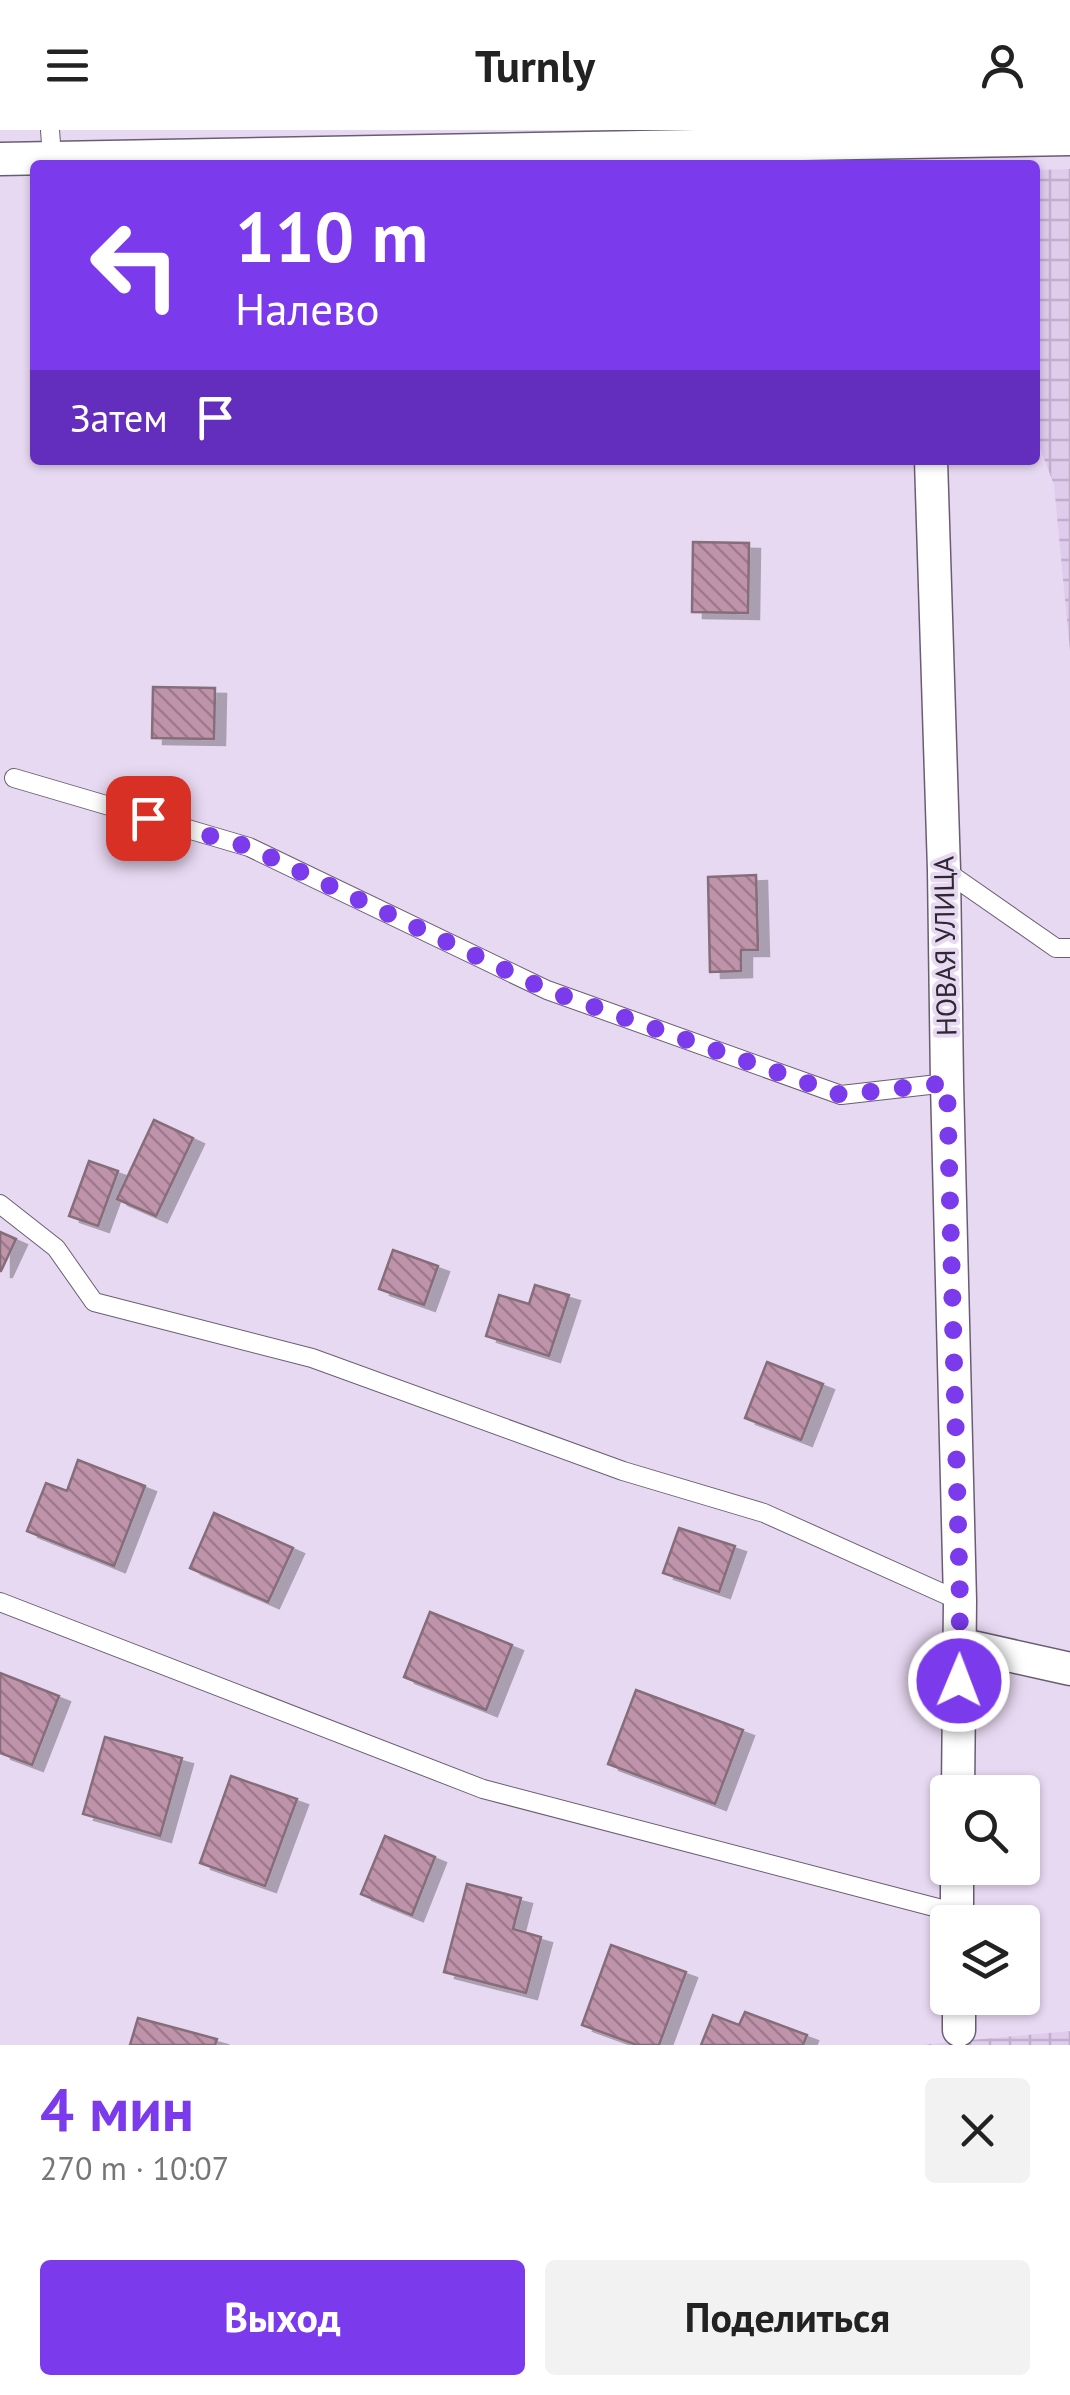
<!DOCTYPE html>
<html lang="ru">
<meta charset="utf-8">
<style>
:root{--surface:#fff;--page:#f2f2f2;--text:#222;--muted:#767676;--accent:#7c3aed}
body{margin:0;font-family:"PT Sans",sans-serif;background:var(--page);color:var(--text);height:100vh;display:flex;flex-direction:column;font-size:38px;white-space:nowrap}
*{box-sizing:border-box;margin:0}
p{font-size:32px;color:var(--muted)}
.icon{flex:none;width:55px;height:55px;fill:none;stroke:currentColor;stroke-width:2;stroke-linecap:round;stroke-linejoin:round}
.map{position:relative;height:1915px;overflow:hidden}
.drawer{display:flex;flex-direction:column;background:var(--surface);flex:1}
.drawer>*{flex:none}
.top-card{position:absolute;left:30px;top:30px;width:1010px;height:305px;border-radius:10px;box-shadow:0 2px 8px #0004;background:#7c3aed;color:#fff;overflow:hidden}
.buttons{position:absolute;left:930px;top:1645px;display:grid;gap:20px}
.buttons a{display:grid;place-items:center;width:110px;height:110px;border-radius:10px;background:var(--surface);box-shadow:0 2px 8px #0004;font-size:50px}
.pin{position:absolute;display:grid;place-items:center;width:85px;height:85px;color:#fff;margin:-42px;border-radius:20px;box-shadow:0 5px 15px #0006}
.me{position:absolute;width:110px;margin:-55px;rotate:1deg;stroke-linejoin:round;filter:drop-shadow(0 0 8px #0008)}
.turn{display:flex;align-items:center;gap:35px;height:210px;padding:0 40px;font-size:45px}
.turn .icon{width:130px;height:130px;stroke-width:2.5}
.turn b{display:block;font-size:70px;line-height:85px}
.then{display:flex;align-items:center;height:95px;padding:0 40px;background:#0003;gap:20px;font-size:38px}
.round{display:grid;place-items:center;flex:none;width:105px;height:105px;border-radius:10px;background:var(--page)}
.headline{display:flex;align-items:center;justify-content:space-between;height:170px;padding:0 40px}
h1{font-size:60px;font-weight:700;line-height:75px;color:var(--accent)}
.primary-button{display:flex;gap:20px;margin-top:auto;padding:20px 40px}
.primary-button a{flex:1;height:115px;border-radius:10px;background:var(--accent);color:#fff;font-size:40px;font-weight:700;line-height:115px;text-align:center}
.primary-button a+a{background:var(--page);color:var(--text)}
header{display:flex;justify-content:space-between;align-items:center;height:130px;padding:0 40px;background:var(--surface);font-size:45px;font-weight:700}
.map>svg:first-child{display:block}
</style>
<header><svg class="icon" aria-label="menu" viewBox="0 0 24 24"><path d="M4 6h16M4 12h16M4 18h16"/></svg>Turnly<svg class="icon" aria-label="person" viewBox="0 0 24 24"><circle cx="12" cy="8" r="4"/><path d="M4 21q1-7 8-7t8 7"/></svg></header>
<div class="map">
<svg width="1070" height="1915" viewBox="0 0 1070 1915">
<defs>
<pattern id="industrial-grid" width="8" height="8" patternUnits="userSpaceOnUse" patternTransform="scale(2.5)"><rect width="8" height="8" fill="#dfcbeb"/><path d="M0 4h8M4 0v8" fill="none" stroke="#c0aeca"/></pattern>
<pattern id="building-back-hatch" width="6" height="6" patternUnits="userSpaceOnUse" patternTransform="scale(2.5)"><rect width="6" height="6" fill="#bf94ab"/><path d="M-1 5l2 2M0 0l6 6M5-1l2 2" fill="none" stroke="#9c798c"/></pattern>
<filter id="shadow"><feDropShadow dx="11" dy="6" stdDeviation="0" flood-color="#0004"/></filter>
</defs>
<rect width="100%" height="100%" fill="#e8d9f2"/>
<g fill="url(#industrial-grid)">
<path d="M1070,39v482l-16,-166 -19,-50v-265z"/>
<path d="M1070,1901v14h-149l39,-4z"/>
</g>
<g fill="url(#building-back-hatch)" stroke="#866d7a" stroke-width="2.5" filter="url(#shadow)">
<path d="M693,412l56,1 -1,70 -56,-1z"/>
<path d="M153,557l62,1 -1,51 -62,-1z"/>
<path d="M756,745l2,75h-17v21l-31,1 -2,-95z"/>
<path d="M154,990l39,18 -37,78 -39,-17z"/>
<path d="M89,1031l29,10 -20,55 -29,-10z"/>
<path d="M0,1102l16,7 -15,32h-1z"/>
<path d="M393,1120l45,16 -14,39 -45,-16z"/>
<path d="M535,1155l34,10 -20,61 -63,-20 13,-41 30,9z"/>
<path d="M767,1232l56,22 -22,56 -56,-22z"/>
<path d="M78,1330l67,26 -31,80 -87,-35 19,-48 21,8z"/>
<path d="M214,1383l79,35 -25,54 -78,-34z"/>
<path d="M679,1398l56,18 -16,46 -56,-19z"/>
<path d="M430,1482l82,33 -26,65 -82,-33z"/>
<path d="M0,1543l59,23 -27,69 -32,-12z"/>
<path d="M636,1560l107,40 -28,74 -107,-40z"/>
<path d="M105,1607l77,21 -22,78 -77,-22z"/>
<path d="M231,1646l66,23 -32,87 -65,-23z"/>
<path d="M385,1706l50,21 -23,58 -51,-21z"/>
<path d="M467,1754l54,14 -8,31 28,8 -15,56 -82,-21z"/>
<path d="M611,1815l75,27 -27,73h-22l-55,-20z"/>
<path d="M745,1882l62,23 -4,10h-102l12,-30 26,10z"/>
<path d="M138,1888l79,21 -2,6h-85z"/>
</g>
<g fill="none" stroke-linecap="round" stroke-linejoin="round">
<g stroke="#6a5d73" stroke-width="20">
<g id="lane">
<path d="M50,0l2,27"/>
<path d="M14,648l235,69 298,143 294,105 106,-12"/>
<path d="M944,740l112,78h14"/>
<path d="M0,1074l56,44 38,54 218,56 311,113 141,42 196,88"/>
<path d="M0,1472l483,187 474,124"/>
</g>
</g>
<g stroke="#6a5d73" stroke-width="35">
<g id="street">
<path d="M0,29l1070,-20"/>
<path d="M931,330l13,410 3,213 13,518 -2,191"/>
<path d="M959,1514l111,25"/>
<path d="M957,1792v-54"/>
<path d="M959,1868v32"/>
</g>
</g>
<use href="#lane" stroke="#fff" stroke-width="18"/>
<use href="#street" stroke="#fff" stroke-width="32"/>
</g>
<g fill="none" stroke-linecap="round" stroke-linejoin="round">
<path stroke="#7c3aed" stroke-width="18" stroke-dasharray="0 32.4" d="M148,688l101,29 298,143 294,105 106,-12 13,519 -1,79"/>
</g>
<g text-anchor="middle" stroke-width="8" stroke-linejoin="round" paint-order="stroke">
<g font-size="28" fill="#2e2832" stroke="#e8d9f2">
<text transform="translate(945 816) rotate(-91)" y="10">НОВАЯ УЛИЦА</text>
</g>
</g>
</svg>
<div class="buttons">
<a><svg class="icon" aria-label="search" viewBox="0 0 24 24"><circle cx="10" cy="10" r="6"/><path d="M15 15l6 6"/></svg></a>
<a><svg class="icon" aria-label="layers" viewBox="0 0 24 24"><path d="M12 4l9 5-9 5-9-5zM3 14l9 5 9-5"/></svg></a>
</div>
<div class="pin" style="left:148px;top:688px;background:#d93025"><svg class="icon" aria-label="arrive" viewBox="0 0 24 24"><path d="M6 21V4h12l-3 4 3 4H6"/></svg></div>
<svg class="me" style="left:959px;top:1551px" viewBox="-20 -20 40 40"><circle r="17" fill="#7c3aed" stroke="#fff" stroke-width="3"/><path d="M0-11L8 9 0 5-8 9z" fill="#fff"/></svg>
<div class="top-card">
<div class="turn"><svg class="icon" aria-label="left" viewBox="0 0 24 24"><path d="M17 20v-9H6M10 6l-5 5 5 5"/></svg><div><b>110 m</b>Налево</div></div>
<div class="then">Затем<svg class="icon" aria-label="arrive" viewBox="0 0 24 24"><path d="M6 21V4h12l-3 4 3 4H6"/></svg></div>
</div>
</div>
<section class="drawer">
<div class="headline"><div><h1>4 мин</h1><p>270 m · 10:07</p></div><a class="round"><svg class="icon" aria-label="close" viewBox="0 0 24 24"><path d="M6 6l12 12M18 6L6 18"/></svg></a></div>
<div class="primary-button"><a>Выход</a><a>Поделиться</a></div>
</section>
